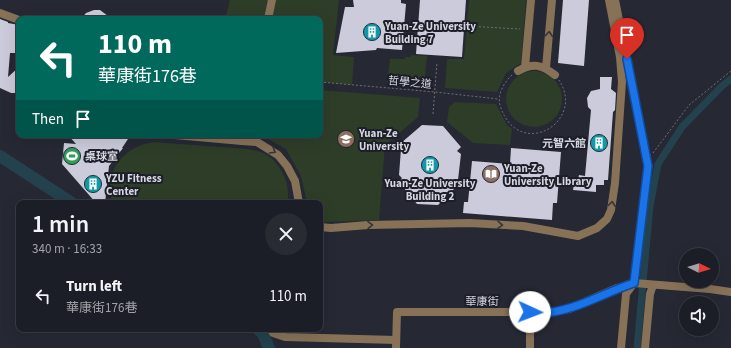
<!DOCTYPE html>
<meta charset="utf-8">
<style>
:root{--surface:#1c1e27;--page:#292b33;--text:#f1f3f6;--muted:#a0a2a7;--line:#3a3c44}
body{margin:0;font-family:"Source Sans 3","Noto Sans TC",sans-serif;background:var(--page);color:var(--text);height:100vh;display:flex;flex-direction:column;font-size:15px;white-space:nowrap}
*{box-sizing:border-box;margin:0}
p{font-size:13px;color:var(--muted)}
.icon{flex:none;width:22px;height:22px;fill:none;stroke:currentColor;stroke-width:2;stroke-linecap:round;stroke-linejoin:round}
.map{position:relative;flex:1;overflow:hidden}
.drawer{position:absolute;left:16px;top:200px;width:307px;height:132px;display:flex;flex-direction:column;background:var(--surface);border-radius:8px;box-shadow:0 4px 16px #0002,0 0 0 1px var(--line)}
.drawer>*{flex:none}
.guide{position:absolute;left:16px;top:16px;width:307px;height:122px;border-radius:8px;box-shadow:0 4px 16px #0002,0 0 0 1px var(--line);background:#00695c;color:#fff;overflow:hidden}
.needle{width:26px;rotate:95deg}
.fabs{position:absolute;left:679px;top:248px;display:grid;gap:8px}
.fabs a{display:grid;place-items:center;width:40px;height:40px;border-radius:50%;background:var(--surface);box-shadow:0 4px 16px #0002,0 0 0 1px var(--line);font-size:20px}
.pin{position:absolute;display:grid;place-items:center;width:34px;height:34px;color:#fff;margin:-41px -17px;border-radius:50% 50% 50% 0;rotate:-45deg;box-shadow:0 0 4px #0007}
.pin .icon{rotate:45deg}
.me{position:absolute;width:44px;margin:-22px;rotate:92deg;stroke-linejoin:round;filter:drop-shadow(0 0 3px #0008)}
.turn{display:flex;align-items:center;gap:14px;height:84px;padding:0 16px;font-size:18px}
.turn .icon{width:52px;height:52px;stroke-width:2.5}
.turn b{display:block;font-size:28px;line-height:34px}
.then{display:flex;align-items:center;height:38px;padding:0 16px;background:#0003;gap:8px;font-size:15px}
.round{display:grid;place-items:center;flex:none;width:42px;height:42px;border-radius:21px;background:var(--page)}
.overview{display:flex;align-items:center;justify-content:space-between;height:68px;padding:0 16px}
h1{font-size:24px;font-weight:600;line-height:30px}
ul{padding:0;list-style:none}
li{display:flex;align-items:center;gap:12px;height:56px;padding:0 16px}
li div{flex:1}
li b{display:block;font-size:15px}
li em{font-style:normal}
.map>svg:first-child{display:block}
</style>
<div class="map">
<svg width="731" height="348" viewBox="0 0 731 348">
<rect width="100%" height="100%" fill="#262834"/>
<g fill="#2e3d28">
<path d="M230,0h109l-6,55 21,2 -2,28 -32,-3v-63h-95z"/>
<path d="M469,0h57l-5,63 -15,10 -9,19 -52,-4 2,-29h17z"/>
<path d="M411,55l16,1 -3,30 -37,-3 3,-24h15v-2h6z"/>
<circle cx="534" cy="99" r="28"/>
<path d="M320,90l100,8 -2,19 -33,28 -6,75 -56,2 -3,-2v-17h-13l-6,-27 -15,-27 -25,-14h59z"/>
<path d="M455,102l41,2 11,21 5,4 -2,16 -37,-2 -26,-21 2,-15z"/>
<path d="M153,142c23,2 45,3 68,5 13,1 27,1 40,5 18,7 31,32 26,51h-175c-8,-31 10,-56 41,-61z"/>
</g>
<g fill="none" stroke-linecap="round" stroke-linejoin="round">
<path stroke="#23424d" stroke-width="7" d="M637,348l13,-142 8,-42 24,-37 40,-41 9,-7"/>
<g stroke="#23424d" stroke-width="12">
<path d="M0,156l72,47"/>
<path d="M258,329l5,5 6,14"/>
</g>
</g>
<g fill="#cbcbdb">
<path d="M353,0h48v3l5,1 -4,46 -25,-2 -1,2 -40,3 9,-46h9z"/>
<path d="M420,0h46l-4,57 -46,-3z"/>
<path d="M563,0h26l-5,66 -26,-3z"/>
<path d="M94,10h6l12,9h-31l5,-6z"/>
<path d="M0,19l8,3v1l11,2v28h-9l-2,24 11,-10v26h-8l-11,-5z"/>
<path d="M600,77h12l-1,12 5,4 -1,17 -2,2 -5,68h-4v5h-8v7l-23,-2 2,-12 3,1 1,-4 6,1 6,-66 -3,-3 -1,-9 4,-7 9,-2z"/>
<path d="M422,125l21,1 18,21 -4,4 4,3 -3,26 -4,3 3,3 -19,19 -21,-1 -18,-22 3,-4 -3,-3 2,-26 3,-3 -3,-3z"/>
<path d="M68,135h59l1,4 -6,9h1l-14,18 -4,37h-9l-34,-39 2,-21 12,1z"/>
<path d="M511,148l50,4 -4,51h-4l-1,17 -89,-7 1,-11h4l4,-41 38,3z"/>
</g>
<g fill="none" stroke-linecap="round" stroke-linejoin="round">
<g stroke="#6d6e79" stroke-width="1" stroke-dasharray="2 2" stroke-linecap="butt">
<path d="M467,26l53,3"/>
<path d="M512,75c-8,7 -15,20 -12,30 17,57 87,18 59,-25"/>
<path d="M320,82l115,10 63,7"/>
<path d="M433,114l4,-52"/>
<path d="M653,153l36,-48 42,-34"/>
</g>
<g stroke="#877258" stroke-width="8">
<path d="M615,0l33,166 -14,117 -8,11 -5,54"/>
<path d="M0,13l19,7"/>
<path d="M268,19l4,-19"/>
<path d="M525,67l6,-67"/>
<path d="M546,68l6,-68"/>
<path d="M518,71c15,-9 24,-6 37,4"/>
<path d="M175,135l67,6"/>
<path d="M244,135l-2,6 15,1 21,13 9,11 8,15 4,22"/>
<path d="M320,227l11,1 37,-3 102,-2 53,3 55,10 19,-8 10,-9 4,-9 4,-27 7,-101 -2,-25 -11,-57"/>
<path d="M530,312v36"/>
<path d="M271,329l2,4 12,4 111,3"/>
<path d="M396,348l1,-36h154l18,-3 48,-21 17,-5 76,6 21,3"/>
<path d="M645,348l5,-54 3,-9"/>
</g>
</g>
<defs><path id="oneway-chevron" d="M-2-3.5L2.5 0L-2 3.5" fill="none" stroke-width="1.6" stroke-linecap="round" stroke-linejoin="round"/></defs>
<g stroke="#373336">
<use href="#oneway-chevron" transform="translate(549 34) rotate(-85)"/>
<use href="#oneway-chevron" transform="translate(273 151) rotate(31)"/>
<use href="#oneway-chevron" transform="translate(612 204) rotate(-82)"/>
<use href="#oneway-chevron" transform="translate(370 225) rotate(-2)"/>
<use href="#oneway-chevron" transform="translate(500 225) rotate(2)"/>
</g>
<g fill="none" stroke-linecap="round" stroke-linejoin="round">
<g stroke="#114b97" stroke-width="10">
<path id="route" d="M530,312c7,0 15,1 22,0 28,-4 54,-20 82,-29l14,-117 -21,-107"/>
</g>
<use href="#route" stroke="#1a73e8" stroke-width="7"/>
</g>
<defs>
<g id="building-disc" transform="scale(0.9)"><circle r="9.5" fill="#0f9aa8" stroke="#1c1e2a"/><path d="M-4-6H4V6H1V3H-1V6H-4ZM-2.5-4.3h1.7v1.8h-1.7ZM.8-4.3h1.7v1.8H.8ZM-2.5-1h1.7V.8h-1.7ZM.8-1h1.7V.8H.8Z" fill="#fff"/></g>
<g id="university-disc" transform="scale(0.9)"><circle r="9.5" fill="#8d6e63" stroke="#1c1e2a"/><path d="M0-5L7-2L0 1L-7-2ZM-4 1L0 2.5L4 1V4Q0 6-4 4Z" fill="#fff"/></g>
<g id="stadium-disc" transform="scale(0.9)"><circle r="9.5" fill="#2e9e5b" stroke="#1c1e2a"/><path d="M0-5a6.5 5 0 1 0 0 10a6.5 5 0 1 0 0-10ZM-3.5-1.8h7v3.6h-7Z" fill="#fff"/></g>
<g id="library-disc" transform="scale(0.9)"><circle r="9.5" fill="#8d6e63" stroke="#1c1e2a"/><path d="M-6-4Q-3-5.5-.7-3.5V5Q-3 3-6 4ZM6-4Q3-5.5 .7-3.5V5Q3 3 6 4Z" fill="#fff"/></g>
</defs>
<g fill-rule="evenodd">
<use href="#building-disc" x="372" y="32"/>
<use href="#university-disc" x="346" y="139"/>
<use href="#building-disc" x="599" y="143"/>
<use href="#stadium-disc" x="72" y="156"/>
<use href="#building-disc" x="430" y="165"/>
<use href="#library-disc" x="491" y="174"/>
<use href="#building-disc" x="93" y="184"/>
</g>
<g text-anchor="middle" stroke-width="4" stroke-linejoin="round" paint-order="stroke">
<g font-size="11" font-weight="bold" fill="#d5d6de" stroke="#1c1e2a" text-anchor="start">
<text x="385" y="30">Yuan-Ze University<tspan x="385" dy="13">Building 7</tspan></text>
<text x="359" y="137">Yuan-Ze<tspan x="359" dy="13">University</tspan></text>
<text x="586" y="147" text-anchor="end">元智六館</text>
<text x="85" y="160">桌球室</text>
<text x="504" y="172">Yuan-Ze<tspan x="504" dy="13">University Library</tspan></text>
<text x="106" y="182">YZU Fitness<tspan x="106" dy="13">Center</tspan></text>
<text x="430" y="187" text-anchor="middle">Yuan-Ze University<tspan x="430" dy="13">Building 2</tspan></text>
</g>
<g font-size="11" fill="#d5d6de" stroke="#1c1e2a">
<text transform="translate(410 82) rotate(5)" y="4">哲學之道</text>
<text x="482" y="305">華康街</text>
</g>
</g>
</svg>
<div class="fabs">
<a><svg class="needle" viewBox="-14 -14 28 28"><path d="M0-13l5 13h-10z" fill="#e53935"/><path d="M0 13l5-13h-10z" fill="#a0a2a7"/></svg></a>
<a><svg class="icon" aria-label="sound" viewBox="0 0 24 24"><path d="M4 9h4l5-4v14l-5-4H4zM17 9q2 3 0 6"/></svg></a>
</div>
<div class="pin" style="left:627px;top:59px;background:#d93025"><svg class="icon" aria-label="arrive" viewBox="0 0 24 24"><path d="M6 21V4h12l-3 4 3 4H6"/></svg></div>
<svg class="me" style="left:530px;top:312px" viewBox="-20 -20 40 40"><circle r="19" fill="#fff"/><path d="M0-13L10 11 0 6-10 11z" fill="#1a73e8"/></svg>
<div class="guide">
<div class="turn"><svg class="icon" aria-label="left" viewBox="0 0 24 24"><path d="M17 20v-9H6M10 6l-5 5 5 5"/></svg><div><b>110 m</b>華康街176巷</div></div>
<div class="then">Then<svg class="icon" aria-label="arrive" viewBox="0 0 24 24"><path d="M6 21V4h12l-3 4 3 4H6"/></svg></div>
</div>
<section class="drawer">
<div class="overview"><div><h1>1 min</h1><p>340 m · 16:33</p></div><a class="round"><svg class="icon" aria-label="close" viewBox="0 0 24 24"><path d="M6 6l12 12M18 6L6 18"/></svg></a></div>
<ul>
<li><svg class="icon" aria-label="left" viewBox="0 0 24 24"><path d="M17 20v-9H6M10 6l-5 5 5 5"/></svg><div><b>Turn left</b><p>華康街176巷</p></div><em>110 m</em></li>
</ul>
</section>
</div>
